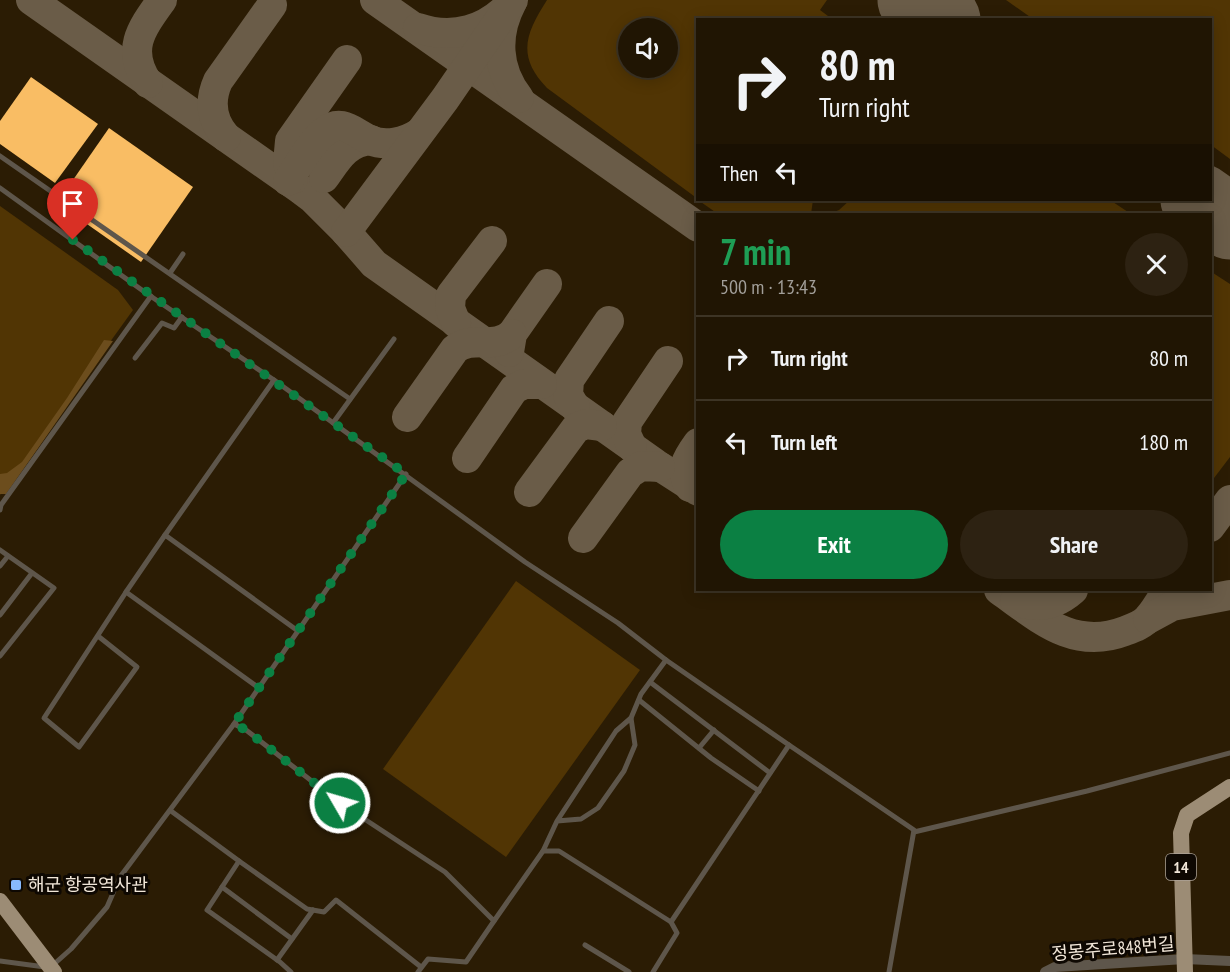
<!DOCTYPE html>
<meta charset="utf-8">
<style>
:root{--surface:#201503;--page:#2d2212;--text:#f1f3f6;--muted:#a29f9a;--line:#3d3425;--accent:#0b8043}
body{margin:0;font-family:"PT Sans Narrow","Noto Sans KR",sans-serif;background:var(--page);color:var(--text);height:100vh;display:flex;flex-direction:column;font-size:22px;white-space:nowrap}
*{box-sizing:border-box;margin:0}
p{font-size:20px;color:var(--muted)}
.icon{flex:none;width:33px;height:33px;fill:none;stroke:currentColor;stroke-width:2;stroke-linecap:round;stroke-linejoin:round}
.map{position:relative;flex:1;overflow:hidden}
.panel{position:absolute;left:696px;top:213px;width:516px;height:378px;display:flex;flex-direction:column;background:var(--surface);border-radius:0px;box-shadow:0 3px 15px #0003,0 0 0 2px var(--line)}
.panel>*{flex:none}
.hud{position:absolute;left:696px;top:18px;width:516px;height:183px;border-radius:0px;box-shadow:0 3px 15px #0003,0 0 0 2px var(--line);background:#201503;color:var(--text);overflow:hidden}
.controls{position:absolute;left:618px;top:18px;display:grid;gap:12px}
.controls a{display:grid;place-items:center;width:60px;height:60px;border-radius:50%;background:var(--surface);box-shadow:0 3px 15px #0003,0 0 0 2px var(--line);font-size:30px}
.pin{position:absolute;display:grid;place-items:center;width:51px;height:51px;color:#fff;margin:-62px -26px;border-radius:50% 50% 50% 0;rotate:-45deg;box-shadow:0 0 6px #0007}
.pin .icon{rotate:45deg}
.me{position:absolute;width:66px;margin:-33px;rotate:308deg;stroke-linejoin:round;filter:drop-shadow(0 0 4px #0008)}
.turn{display:flex;align-items:center;gap:21px;height:126px;padding:0 24px;font-size:27px}
.turn .icon{width:78px;height:78px;stroke-width:2.5}
.turn b{display:block;font-size:42px;line-height:51px}
.then{display:flex;align-items:center;height:57px;padding:0 24px;background:#0003;gap:12px;font-size:22px}
.round{display:grid;place-items:center;flex:none;width:63px;height:63px;border-radius:32px;background:var(--page)}
.headline{display:flex;align-items:center;justify-content:space-between;height:102px;padding:0 24px}
h1{font-size:36px;font-weight:600;line-height:45px;color:#1e9e55}
.cta{display:flex;gap:12px;margin-top:auto;padding:12px 24px}
.cta a{flex:1;height:69px;border-radius:36px;background:var(--accent);color:#fff;font-size:24px;font-weight:600;line-height:69px;text-align:center}
.cta a+a{background:var(--page);color:var(--text)}
ul{padding:0;list-style:none}
li{display:flex;align-items:center;gap:18px;height:84px;padding:0 24px;border-top:2px solid var(--line)}
li div{flex:1}
li b{display:block;font-size:22px}
li em{font-style:normal}
.map>svg:first-child{display:block}
</style>
<div class="map">
<svg width="1230" height="972" viewBox="0 0 1230 972">
<rect width="100%" height="100%" fill="#2b1c04"/>
<g fill="#513504" fill-rule="evenodd">
<path d="M547,0h280l-7,10 12,9 -134,1v179l-151,-111c-31,-32 -21,-55 0,-88zM628,28h40v40h-40z"/>
<path d="M1006,0h224v159l-19,-14 -1,-125 -177,-1z"/>
<path d="M698,200h115l-2,14h-93z"/>
<path d="M850,200h260l21,14h-302l10,-4z"/>
<path d="M0,206l118,84 15,20 -133,185z"/>
<path d="M1210,271l20,13v173l-19,25z"/>
<path d="M516,581l124,89 -134,187 -123,-88z"/>
</g>
<path fill="#6c4d1d" d="M104,340l9,1 -107,153h-6v-20l7,-1 15,-11 45,-64z"/>
<g fill="none" stroke-linecap="round" stroke-linejoin="round">
<g stroke="#6a5c48" stroke-width="30">
<path d="M31,0l269,189 12,9 34,34 28,32 282,200 42,27"/>
<path d="M375,0l323,227"/>
<path d="M418,28c35,12 69,2 94,-26 -17,32 -16,67 7,96"/>
<path d="M148,83c-23,-34 -6,-55 14,-83"/>
<path d="M226,137c-15,-17 -17,-36 -8,-56l54,-76"/>
<path d="M324,178c13,-18 22,-36 47,-38"/>
<path d="M293,179l-5,-16 2,-22 57,-81"/>
<path d="M288,181c10,-15 23,-39 36,-49 18,-15 30,1 46,8 16,7 35,2 49,-7"/>
<path d="M346,232l99,-133 68,-99"/>
<path d="M456,323l-6,-15 1,-13 41,-54"/>
<path d="M509,352l3,-18 35,-50"/>
<path d="M575,407l-7,-12 1,-15 40,-59"/>
<path d="M407,417l48,-68c19,-14 39,1 57,-15"/>
<path d="M632,447l-6,-13 1,-12 41,-61"/>
<path d="M467,458l47,-69 10,-5h18"/>
<path d="M690,487c-11,-17 -3,-29 8,-44"/>
<path d="M529,492l47,-64 10,-4 16,2"/>
<path d="M1210,527l20,-27"/>
<path d="M583,538l47,-65 11,-7 19,1"/>
<path d="M999,590c40,28 74,61 126,41 8,-3 19,-7 24,-14 7,-8 13,-19 18,-27"/>
<path d="M1015,601c22,8 41,4 58,-11"/>
<path d="M1148,619l24,-13 58,-11"/>
</g>
<g stroke="#6a5c48" stroke-width="75">
<path d="M915,0l28,20"/>
<path d="M1198,200l32,22"/>
</g>
</g>
<g fill="#f9bd64">
<path d="M31,77l67,47 -43,59 -55,-39v-23z"/>
<path d="M109,128l84,59 -52,75 -84,-59z"/>
</g>
<g fill="none" stroke-linecap="round" stroke-linejoin="round">
<g stroke="#5e564b" stroke-width="5">
<path d="M0,156l350,243"/>
<path d="M0,188l146,105 128,87"/>
<path d="M170,273l13,-19"/>
<path d="M135,358l27,-35 12,5 8,-11"/>
<path d="M333,423l61,-84"/>
<path d="M0,510l1,-5 150,-209"/>
<path d="M165,535l109,-155 251,182 93,61 48,37 123,85 -118,177"/>
<path d="M0,550l54,38 -54,68"/>
<path d="M0,566l8,-10"/>
<path d="M0,615l32,-42"/>
<path d="M98,636l39,31 -58,80 -35,-29 82,-126"/>
<path d="M650,682l120,91"/>
<path d="M259,688l-133,-96 39,-57 133,96"/>
<path d="M639,700l72,58 48,33"/>
<path d="M631,718l10,-24 25,-34"/>
<path d="M234,724l172,-250"/>
<path d="M789,745l125,85 -25,142"/>
<path d="M699,748l15,-18"/>
<path d="M171,811l68,50 -32,49 73,52 11,10"/>
<path d="M914,832l173,-41 143,-38"/>
<path d="M543,851l14,-30 24,-2 17,-11 26,-37 11,-26 -4,-27 -15,13 -59,90"/>
<path d="M239,861l68,48 17,3 12,-12 85,67"/>
<path d="M222,887l70,52"/>
<path d="M585,945l44,27"/>
<path d="M277,960l36,-50"/>
<path d="M0,961l45,6"/>
<path d="M53,965l18,-16 36,-42 13,-30 114,-153 12,6 94,73 105,69 49,49 49,-70h16l112,71 6,11 -24,39"/>
<path d="M418,972l10,-13 38,3 28,-41"/>
</g>
<path stroke="#5e564b" stroke-width="10" d="M1045,972l10,-5 130,-8 45,2"/>
<g stroke="#9c8c75" stroke-width="16">
<path d="M0,901l54,71"/>
<path d="M1185,972l-4,-139 6,-18 43,-28"/>
</g>
</g>
<g fill="none" stroke-linecap="round" stroke-linejoin="round">
<path stroke="#0b8043" stroke-width="10" stroke-dasharray="0 18" d="M73,240l333,234 -172,250 12,6 94,73"/>
</g>
<rect fill="#88bafc" stroke="#0e0802" stroke-width="2" x="10" y="879" width="12" height="12" rx="3"/>
<g text-anchor="middle" stroke-width="6" stroke-linejoin="round" paint-order="stroke">
<rect fill="#0e0802" stroke="#ada398" stroke-width="1.5" x="1166" y="854" width="30" height="26" rx="4.5"/>
<g font-size="16" font-weight="bold" fill="#f1e6d8">
<text x="1181" y="873">14</text>
</g>
<g font-size="18" fill="#f1e6d8" stroke="#0e0802" text-anchor="start">
<text x="28" y="891">해군 항공역사관</text>
</g>
<g font-size="18" fill="#f1e6d8" stroke="#0e0802">
<text transform="translate(1113 949) rotate(-5)" y="6">정몽주로848번길</text>
</g>
</g>
</svg>
<div class="controls">
<a><svg class="icon" aria-label="sound" viewBox="0 0 24 24"><path d="M4 9h4l5-4v14l-5-4H4zM17 9q2 3 0 6"/></svg></a>
</div>
<div class="pin" style="left:73px;top:240px;background:#d93025"><svg class="icon" aria-label="arrive" viewBox="0 0 24 24"><path d="M6 21V4h12l-3 4 3 4H6"/></svg></div>
<svg class="me" style="left:340px;top:803px" viewBox="-20 -20 40 40"><circle r="17" fill="#0b8043" stroke="#fff" stroke-width="3"/><path d="M0-11L8 9 0 5-8 9z" fill="#fff"/></svg>
<div class="hud">
<div class="turn"><svg class="icon" aria-label="right" viewBox="0 0 24 24"><path d="M7 20v-9h11M14 6l5 5-5 5"/></svg><div><b>80 m</b>Turn right</div></div>
<div class="then">Then<svg class="icon" aria-label="left" viewBox="0 0 24 24"><path d="M17 20v-9H6M10 6l-5 5 5 5"/></svg></div>
</div>
<section class="panel">
<div class="headline"><div><h1>7 min</h1><p>500 m · 13:43</p></div><a class="round"><svg class="icon" aria-label="close" viewBox="0 0 24 24"><path d="M6 6l12 12M18 6L6 18"/></svg></a></div>
<ul>
<li><svg class="icon" aria-label="right" viewBox="0 0 24 24"><path d="M7 20v-9h11M14 6l5 5-5 5"/></svg><div><b>Turn right</b></div><em>80 m</em></li>
<li><svg class="icon" aria-label="left" viewBox="0 0 24 24"><path d="M17 20v-9H6M10 6l-5 5 5 5"/></svg><div><b>Turn left</b></div><em>180 m</em></li>
</ul>
<div class="cta"><a>Exit</a><a>Share</a></div>
</section>
</div>
